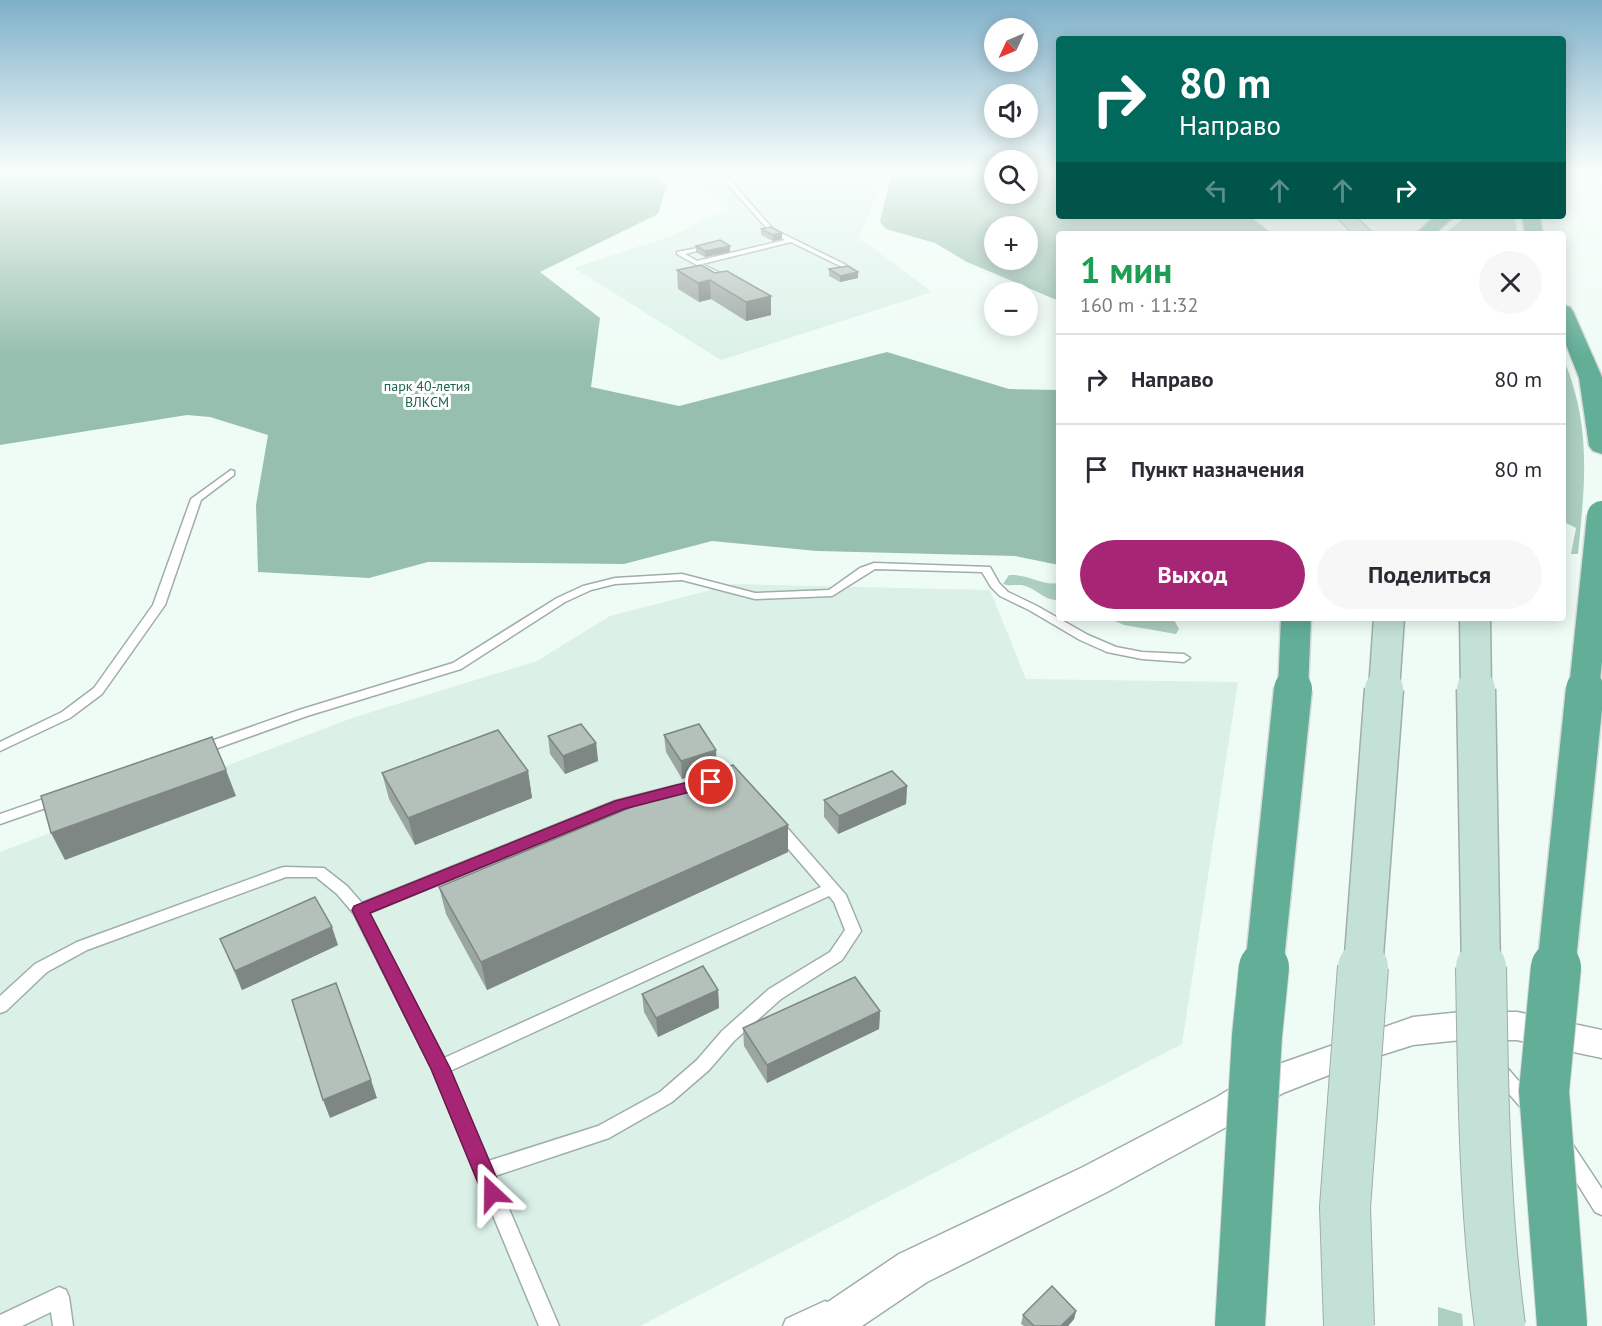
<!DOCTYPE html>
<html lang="ru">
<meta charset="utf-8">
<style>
:root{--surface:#fff;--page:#f7f7f7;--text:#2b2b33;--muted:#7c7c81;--line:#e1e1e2;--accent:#a62574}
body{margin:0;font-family:"PT Sans",sans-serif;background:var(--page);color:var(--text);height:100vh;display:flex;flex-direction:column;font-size:22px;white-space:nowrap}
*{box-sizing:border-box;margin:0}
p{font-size:20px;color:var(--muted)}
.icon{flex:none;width:33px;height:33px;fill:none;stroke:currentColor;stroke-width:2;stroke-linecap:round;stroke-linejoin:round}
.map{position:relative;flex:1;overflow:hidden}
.panel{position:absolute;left:1056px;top:231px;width:510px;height:390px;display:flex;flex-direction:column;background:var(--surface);border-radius:6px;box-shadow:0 3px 15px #0003}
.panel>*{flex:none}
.hud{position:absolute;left:1056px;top:36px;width:510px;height:183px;border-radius:6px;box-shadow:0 3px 15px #0003;background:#00695c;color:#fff;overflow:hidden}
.needle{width:39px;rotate:226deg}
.buttons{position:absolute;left:984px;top:18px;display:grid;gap:12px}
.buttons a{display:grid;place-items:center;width:54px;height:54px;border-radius:50%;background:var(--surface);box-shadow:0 3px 15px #0003;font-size:30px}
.pin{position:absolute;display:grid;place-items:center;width:51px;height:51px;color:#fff;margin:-26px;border:3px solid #fff;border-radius:50%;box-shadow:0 2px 6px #0007}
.me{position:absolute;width:66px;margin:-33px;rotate:337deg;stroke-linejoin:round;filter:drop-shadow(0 0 4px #0008)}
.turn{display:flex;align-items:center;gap:21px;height:126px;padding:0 24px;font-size:27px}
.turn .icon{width:78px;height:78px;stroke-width:2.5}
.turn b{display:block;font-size:42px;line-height:51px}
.lanes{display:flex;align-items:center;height:57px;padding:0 24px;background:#0003;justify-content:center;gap:30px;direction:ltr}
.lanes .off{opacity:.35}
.round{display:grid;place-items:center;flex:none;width:63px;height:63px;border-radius:32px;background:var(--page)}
.summary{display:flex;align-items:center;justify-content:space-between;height:102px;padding:0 24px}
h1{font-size:36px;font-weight:700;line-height:45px;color:#1e9e55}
.cta{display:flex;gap:12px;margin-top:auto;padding:12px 24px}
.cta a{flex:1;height:69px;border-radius:36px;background:var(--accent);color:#fff;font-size:24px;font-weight:700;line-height:69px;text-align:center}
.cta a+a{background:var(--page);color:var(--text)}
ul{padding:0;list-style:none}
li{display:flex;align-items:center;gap:18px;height:90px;padding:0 24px;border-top:2px solid var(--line)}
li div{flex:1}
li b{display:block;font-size:22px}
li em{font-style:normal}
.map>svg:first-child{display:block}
</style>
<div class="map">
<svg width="1602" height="1326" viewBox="0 0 1602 1326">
<rect width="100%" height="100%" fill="#effcf6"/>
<g fill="#dbf1e8">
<path d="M679,171h207l-27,67 73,54 -211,68 -147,-92 100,-33 54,-26z"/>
<path d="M734,584l256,6 36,89 212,3 -56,362 -542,282h-640v-474l352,-134 185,-57 73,-45z"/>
</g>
<g fill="#accfc1">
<path d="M1467,216h47l4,18h-74z"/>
<path d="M1563,358c29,68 22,124 15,196h-7l5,-26 -10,-5 -3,3z"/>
<path d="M1009,575c21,-1 33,11 50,8v17c-15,0 -19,-8 -31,-13 -9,-4 -17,0 -25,-3z"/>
<path d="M1108,618h65l6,11 -3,5 -52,-9z"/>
<path d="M1438,1307l24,7 1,12h-25z"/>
</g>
<g fill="#96bfae" fill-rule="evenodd">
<path d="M0,171h641l26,14 -9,29 -118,58 60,46 -9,69 88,19 208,-54 122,37 50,1v175l-44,-9 -198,-5 -105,-10 -88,23 -196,-2 -59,16 -111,-6 -2,-67 12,-70 -58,-18 -23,-2 -187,30z"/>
<path d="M892,171h102v23h34v-23h31v45h191l22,18h-213v67l-92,-39 -32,-19 -49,-14 -6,-7zM994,226h34v34h-34z"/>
</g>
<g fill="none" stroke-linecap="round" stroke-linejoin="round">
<g stroke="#a0ada8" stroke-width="3">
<g id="service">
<path d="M716,171h6l51,58 73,36v2h-4l-51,-25 -89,22 28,14v4h-3l-50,-28v-2l36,-7v2l-28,7 12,7 88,-21 -16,-9z"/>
<path d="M231,470l3,1v4l-33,25 -36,105 -63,89 -32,24 -70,33v-9l62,-30 32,-24 59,-83 38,-106z"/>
<path d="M874,563l116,4 9,16 9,9 29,14 51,29 28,12 26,5 42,2 6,4 -6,4 -42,-3 -35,-7 -27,-12 -51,-30 -29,-14 -9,-9 -9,-15 -107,-3 -43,27 -77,3 -73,-19 -67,4 -24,6 -26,12 -104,67 -154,47 -103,37h-10l-2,-3 2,-3 105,-37 154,-47 104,-65 26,-12 32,-8 67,-4 73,19 74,-3 31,-22z"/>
<path d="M678,785l5,2 2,3 -2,3 -59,15 -255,105 75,145 377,-171 -48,-56 -2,-4 2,-4h10l63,72 15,36 -19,29 -61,39 -47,42 -25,29 -37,32 -63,36 -114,38 64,150h-20l-107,-257 -78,-155 -17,-20 -21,-17h-30l-199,73 -40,22 -41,39 -6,2v-17l35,-32 42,-22 203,-74 5,-1 39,1 23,18 15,17 253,-102zM829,896l5,6 11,28 -15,22 -61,37 -47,42 -25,29 -37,32 -62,34 -110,35 -38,-90z"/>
<path d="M58,794l5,2 2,3 -2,3 -63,22v-10z"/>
<path d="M1497,1061l6,2 32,37 3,5 -3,5 -6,3 -6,-3 -32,-37 -3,-5 3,-5z"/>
<path d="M1565,1140l6,2 31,47v26l-7,-3 -36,-58 -3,-6 3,-6z"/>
<path d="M59,1287l7,3 3,7 4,29h-20l-2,-14 -29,14h-22v-11z"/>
<path d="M825,1301l7,3 3,7 -3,7 -17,8h-32l3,-7z"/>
</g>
</g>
<g stroke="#a0ada8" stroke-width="3">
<path id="minor" d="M1461,1012h56l85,18v28l-85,-18h-56l-48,5 -38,12 -92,36 -42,26 -134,73 -180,90 -65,44h-55l6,-14 86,-58 182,-86 136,-71 42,-26 154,-54z"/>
</g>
<g stroke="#a0ada8" stroke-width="3">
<path id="secondary" d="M1336,216h19l18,18h-19z"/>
</g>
<g stroke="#d9dada" stroke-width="3">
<g id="trunk">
<path d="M1435,216h20l-20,18h-20z"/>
<path d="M1522,216h18l3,18h-18z"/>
<path d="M1563,305l7,2 3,4 29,66v77l-9,-3 -4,-5 -10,-68 -16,-41z"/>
</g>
</g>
<use href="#service" fill="#fff" fill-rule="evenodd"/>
<use href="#minor" fill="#fff" fill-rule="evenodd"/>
<use href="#secondary" fill="#c4e1d7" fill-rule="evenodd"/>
<use href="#trunk" fill="#62ae96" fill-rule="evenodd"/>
<g stroke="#a0ada8" stroke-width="33" stroke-linecap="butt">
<g id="secondary-bridge-far2">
<path d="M1475,618l1,72"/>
<path d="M1384,690l5,-72"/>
</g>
</g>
<g stroke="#a0ada8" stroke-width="41" stroke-linecap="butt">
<g id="secondary-bridge-far1">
<path d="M1476,689l5,280"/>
<path d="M1363,969l21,-280"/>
</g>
</g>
<g stroke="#a0ada8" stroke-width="52" stroke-linecap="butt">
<g id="secondary-bridge">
<path d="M1481,967c2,120 3,240 19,359"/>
<path d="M1349,1326l-4,-119 18,-240"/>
</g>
</g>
<g stroke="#d9dada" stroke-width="33" stroke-linecap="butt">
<g id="trunk-bridge-far2">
<path d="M1293,690l3,-72"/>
<path d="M1584,690l18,-174"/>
</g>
</g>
<g stroke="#d9dada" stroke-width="41" stroke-linecap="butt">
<g id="trunk-bridge-far1">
<path d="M1264,969l29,-280"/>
<path d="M1556,969l29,-280"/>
</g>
</g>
<g stroke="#d9dada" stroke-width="52" stroke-linecap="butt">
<g id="trunk-bridge">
<path d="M1556,967l-12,124 18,234"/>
<path d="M1240,1326l17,-290 7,-69"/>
</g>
</g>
<use href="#secondary-bridge-far2" stroke="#c4e1d7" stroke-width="30"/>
<use href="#secondary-bridge-far1" stroke="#c4e1d7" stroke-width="38"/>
<use href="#secondary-bridge" stroke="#c4e1d7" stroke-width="50"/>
<use href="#trunk-bridge-far2" stroke="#62ae96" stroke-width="30"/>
<use href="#trunk-bridge-far1" stroke="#62ae96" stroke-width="38"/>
<use href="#trunk-bridge" stroke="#62ae96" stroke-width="50"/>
</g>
<g fill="#9ba6a1">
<path d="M761,229l21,4v6l-9,2 -12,-6z"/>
<path d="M696,246l34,6 -25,5 -9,-5z"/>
<path d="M829,269l29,3v6l-18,4 -11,-6z"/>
<path d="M677,270l94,26v19l-25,6 -35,-22 -12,3 -21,-13z"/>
<path d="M664,735l53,33 -35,11 -16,-27z"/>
<path d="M548,736l48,7 2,18 -33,13 -15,-20z"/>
<path d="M528,771l4,27 -117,47 -26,-46 -7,-26z"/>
<path d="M907,786l-1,18 -68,30 -14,-17v-17z"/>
<path d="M788,825v27l-301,138 -41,-76 -7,-27z"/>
<path d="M220,939l118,6 -96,45z"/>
<path d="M718,990l1,18 -61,29 -14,-25 -2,-18z"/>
<path d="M880,1011l-1,18 -112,54 -23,-37 -1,-18z"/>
<path d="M1076,1311l-2,8 -6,7h-44l-3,-2 2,-9z"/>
</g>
<g fill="#7e8783">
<path d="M782,233v6l-9,2v-6z"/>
<path d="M730,246v6l-25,5v-6z"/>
<path d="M858,272v6l-18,4v-6z"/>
<path d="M710,280l1,19 -12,3 -1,-19z"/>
<path d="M771,296v19l-25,6v-19z"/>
<path d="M596,743l2,18 -33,13 -2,-18z"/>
<path d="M716,750l1,18 -35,11 -1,-18z"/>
<path d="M226,770l10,26 -171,64 -14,-27z"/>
<path d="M528,771l4,27 -117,47 -7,-27z"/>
<path d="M907,786l-1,18 -68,30 1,-18z"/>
<path d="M788,825v27l-301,138 -6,-28z"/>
<path d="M332,927l6,18 -96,45 -7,-19z"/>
<path d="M718,990l1,18 -61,29 -2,-19z"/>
<path d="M880,1011l-1,18 -112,54v-18z"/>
<path d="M371,1080l6,18 -47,20 -7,-18z"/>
<path d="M1076,1311l-2,8 -6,7h-7z"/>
</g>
<g fill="#b4c1bb" stroke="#7e8783" stroke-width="1.5">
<path d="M771,227l11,6 -9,2 -12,-6z"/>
<path d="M720,240l10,6 -25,5 -9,-5z"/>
<path d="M701,265l14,8 12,-2 44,25 -25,6 -36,-22 -12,3 -21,-13z"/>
<path d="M848,266l10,6 -18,4 -11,-7z"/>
<path d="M581,724l15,19 -33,13 -15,-20z"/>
<path d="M699,724l17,26 -35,11 -17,-26z"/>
<path d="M498,730l30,41 -120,47 -26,-45z"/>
<path d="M212,737l14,33 -175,63 -10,-37z"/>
<path d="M733,765l55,60 -307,137 -42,-75z"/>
<path d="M892,771l15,15 -68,30 -15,-16z"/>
<path d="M315,897l17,30 -97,44 -15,-32z"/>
<path d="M703,966l15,24 -62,28 -14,-24z"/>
<path d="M855,977l25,34 -113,54 -24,-37z"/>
<path d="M336,983l35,97 -48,20 -31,-100z"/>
<path d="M1052,1286l24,25 -15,15h-27l-11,-11z"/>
</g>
<linearGradient id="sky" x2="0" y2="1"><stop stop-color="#7fb0c9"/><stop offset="0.48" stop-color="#f8fefb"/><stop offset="1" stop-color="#f8fefb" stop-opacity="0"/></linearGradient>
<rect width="1602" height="357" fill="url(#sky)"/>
<path fill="#a62574" stroke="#6c184b" stroke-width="1.5" d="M711,776l6,2 2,4 -2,3 -93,24 -254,104 80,155 53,125 -3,7 -8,3 -7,-3 -54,-131 -79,-159 2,-4 261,-105z"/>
<g text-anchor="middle" stroke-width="6" stroke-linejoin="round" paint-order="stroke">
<g font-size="14" fill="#1c654e" stroke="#fff">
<text x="427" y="391">парк 40-летия<tspan x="427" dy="16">ВЛКСМ</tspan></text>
</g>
</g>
</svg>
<div class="buttons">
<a><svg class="needle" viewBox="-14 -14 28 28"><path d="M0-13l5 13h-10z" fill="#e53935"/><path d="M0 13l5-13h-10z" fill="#7c7c81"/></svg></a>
<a><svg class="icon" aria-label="sound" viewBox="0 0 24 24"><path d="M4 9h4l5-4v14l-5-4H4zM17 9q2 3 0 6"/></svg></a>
<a><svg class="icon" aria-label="search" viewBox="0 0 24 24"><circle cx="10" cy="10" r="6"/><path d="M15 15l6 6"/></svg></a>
<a>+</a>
<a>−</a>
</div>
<div class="pin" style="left:711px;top:782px;background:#d93025"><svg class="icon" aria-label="arrive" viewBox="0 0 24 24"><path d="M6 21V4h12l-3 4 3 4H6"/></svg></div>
<svg class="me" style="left:492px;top:1193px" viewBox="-20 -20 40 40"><path d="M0-17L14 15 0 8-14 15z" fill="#a62574" stroke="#fff" stroke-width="4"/></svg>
<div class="hud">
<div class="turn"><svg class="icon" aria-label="right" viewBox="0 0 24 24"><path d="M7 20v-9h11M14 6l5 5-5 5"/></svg><div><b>80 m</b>Направо</div></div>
<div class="lanes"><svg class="icon off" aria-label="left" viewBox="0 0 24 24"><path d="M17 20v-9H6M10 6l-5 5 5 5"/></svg><svg class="icon off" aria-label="ahead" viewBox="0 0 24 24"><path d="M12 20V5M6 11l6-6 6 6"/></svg><svg class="icon off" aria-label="ahead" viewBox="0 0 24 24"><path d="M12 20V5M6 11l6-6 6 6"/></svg><svg class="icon" aria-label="right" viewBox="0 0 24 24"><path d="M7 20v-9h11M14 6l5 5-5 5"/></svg></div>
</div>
<section class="panel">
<div class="summary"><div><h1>1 мин</h1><p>160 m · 11:32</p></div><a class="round"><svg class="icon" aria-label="close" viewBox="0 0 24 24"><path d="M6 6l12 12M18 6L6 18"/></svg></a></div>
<ul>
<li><svg class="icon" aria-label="right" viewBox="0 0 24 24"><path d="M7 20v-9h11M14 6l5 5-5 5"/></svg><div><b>Направо</b></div><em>80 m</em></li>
<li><svg class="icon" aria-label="arrive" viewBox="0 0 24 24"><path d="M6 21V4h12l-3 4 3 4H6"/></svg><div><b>Пункт назначения</b></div><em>80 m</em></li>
</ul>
<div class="cta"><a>Выход</a><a>Поделиться</a></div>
</section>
</div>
